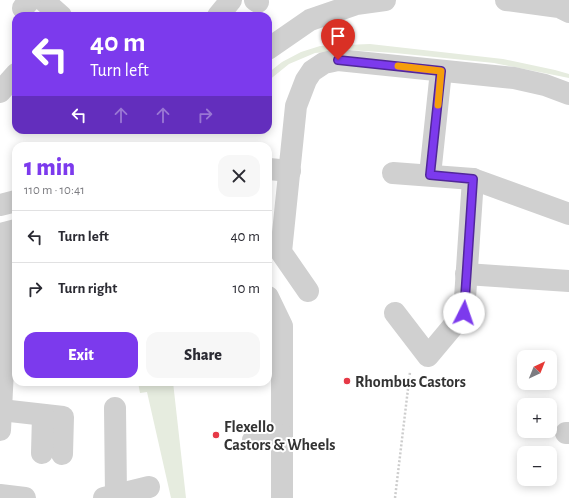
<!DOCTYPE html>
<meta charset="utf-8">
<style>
:root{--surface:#fff;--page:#f7f7f7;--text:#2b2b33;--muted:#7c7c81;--line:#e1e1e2;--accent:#7c3aed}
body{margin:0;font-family:"Alegreya Sans",sans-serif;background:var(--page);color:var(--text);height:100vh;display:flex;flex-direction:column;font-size:15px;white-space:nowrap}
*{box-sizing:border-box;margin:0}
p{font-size:13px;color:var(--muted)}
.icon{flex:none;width:22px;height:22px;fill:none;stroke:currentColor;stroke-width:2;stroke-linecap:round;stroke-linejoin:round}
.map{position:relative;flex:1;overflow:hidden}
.details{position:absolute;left:12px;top:142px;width:260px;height:244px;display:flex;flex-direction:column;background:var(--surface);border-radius:12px;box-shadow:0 2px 10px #0003}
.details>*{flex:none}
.guide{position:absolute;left:12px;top:12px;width:260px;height:122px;border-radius:12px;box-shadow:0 2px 10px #0003;background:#7c3aed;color:#fff;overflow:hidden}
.needle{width:26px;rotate:43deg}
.buttons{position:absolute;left:517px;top:350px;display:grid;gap:8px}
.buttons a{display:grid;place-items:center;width:40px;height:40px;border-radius:8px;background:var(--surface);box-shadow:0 2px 10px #0003;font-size:20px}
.pin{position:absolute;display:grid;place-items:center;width:34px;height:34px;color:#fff;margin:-41px -17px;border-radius:50% 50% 50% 0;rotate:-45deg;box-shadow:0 0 4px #0007}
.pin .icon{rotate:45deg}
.me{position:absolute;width:44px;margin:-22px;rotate:4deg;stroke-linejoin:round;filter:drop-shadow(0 0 3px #0008)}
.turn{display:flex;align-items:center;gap:14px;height:84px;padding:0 12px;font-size:18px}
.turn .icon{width:52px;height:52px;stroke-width:2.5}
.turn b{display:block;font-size:28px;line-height:34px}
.lanes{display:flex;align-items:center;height:38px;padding:0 12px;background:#0003;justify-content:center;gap:20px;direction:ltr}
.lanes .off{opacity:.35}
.round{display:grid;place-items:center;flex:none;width:42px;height:42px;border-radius:12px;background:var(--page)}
.headline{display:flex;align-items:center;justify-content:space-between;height:68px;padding:0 12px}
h1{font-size:24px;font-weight:800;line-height:30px;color:var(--accent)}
.action{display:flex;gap:8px;margin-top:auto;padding:8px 12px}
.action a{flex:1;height:46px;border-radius:12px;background:var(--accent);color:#fff;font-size:16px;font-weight:800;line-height:46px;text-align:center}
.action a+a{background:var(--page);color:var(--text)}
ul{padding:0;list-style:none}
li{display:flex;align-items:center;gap:12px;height:52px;padding:0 12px;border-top:1px solid var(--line)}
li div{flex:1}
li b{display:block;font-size:15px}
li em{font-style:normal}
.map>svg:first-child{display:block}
</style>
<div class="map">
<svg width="569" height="498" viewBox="0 0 569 498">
<rect width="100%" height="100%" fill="#fff"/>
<g fill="#e6ecdf">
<path d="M370,44l133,15 52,11 14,4v4l-75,-15 -99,-10 -46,-3 -34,3 -26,11 -21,17v-8l14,-11 19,-10 19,-6z"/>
<path d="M138,382h35l13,116h-15l-24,-106 -7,1z"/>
</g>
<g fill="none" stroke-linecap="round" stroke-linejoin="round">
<path stroke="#cdcdcd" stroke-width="2.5" stroke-dasharray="2 2" stroke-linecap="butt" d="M395,498l15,-126"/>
<g stroke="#d0d0d0" stroke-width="22">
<path d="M43,0l18,16"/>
<path d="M255,0l3,2"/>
<path d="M506,0l53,7 10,5"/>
<path d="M23,8l7,-8"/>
<path d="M218,16l13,-16"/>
<path d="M268,49l42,-29 46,-16 29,-4"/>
<path d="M0,92l16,-18"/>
<path d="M269,169l21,2"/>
<path d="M393,173l80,6 -9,134 -36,43 -33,-43"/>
<path d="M430,175l11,-104"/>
<path d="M473,179l96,35"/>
<path d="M0,205l16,-4"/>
<path d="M466,274l103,7"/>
<path d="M308,291l-27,-39 15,-146 10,-26 6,-9 12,-8 14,-3 176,18 31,7 24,9"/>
<path d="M268,297l14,29v172"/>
<path d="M115,408l1,87"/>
<path d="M1,410l62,7 -1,37"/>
<path d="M0,430l7,-142 -2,-37 -5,-17 16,-4"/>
<path d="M566,433h3"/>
<path d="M253,440l29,-5"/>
<path d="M42,453l1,-38"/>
<path d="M0,495l25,3"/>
<path d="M104,498l45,-11"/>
</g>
</g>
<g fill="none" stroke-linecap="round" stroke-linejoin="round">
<g stroke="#51269a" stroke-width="10">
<path id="route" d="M338,60l103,11 -11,104 43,4 -9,134"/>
</g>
<use href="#route" stroke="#7c3aed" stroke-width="7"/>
<path stroke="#f59e0b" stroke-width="7" d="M398,66l43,5 -3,34"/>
</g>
<g fill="#e63946" stroke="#fff" stroke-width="1.5">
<circle cx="347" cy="381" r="4"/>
<circle cx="216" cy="435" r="4"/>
</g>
<g text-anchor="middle" stroke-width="4" stroke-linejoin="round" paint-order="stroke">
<g font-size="16" font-weight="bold" fill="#333" stroke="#fff" text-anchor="start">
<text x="355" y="387">Rhombus Castors</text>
<text x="224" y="432">Flexello<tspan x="224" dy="18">Castors &amp; Wheels</tspan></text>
</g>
</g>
</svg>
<div class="buttons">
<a><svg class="needle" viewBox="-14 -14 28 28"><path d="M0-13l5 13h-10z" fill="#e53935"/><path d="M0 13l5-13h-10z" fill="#7c7c81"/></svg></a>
<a>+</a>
<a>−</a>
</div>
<div class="pin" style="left:338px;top:60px;background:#d93025"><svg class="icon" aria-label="arrive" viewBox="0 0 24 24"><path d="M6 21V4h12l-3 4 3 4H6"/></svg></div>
<svg class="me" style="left:464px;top:313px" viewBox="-20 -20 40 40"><circle r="19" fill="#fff"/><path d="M0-13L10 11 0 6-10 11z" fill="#7c3aed"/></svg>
<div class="guide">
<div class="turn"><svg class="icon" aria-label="left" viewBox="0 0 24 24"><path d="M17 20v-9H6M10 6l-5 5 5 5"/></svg><div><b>40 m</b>Turn left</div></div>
<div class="lanes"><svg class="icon" aria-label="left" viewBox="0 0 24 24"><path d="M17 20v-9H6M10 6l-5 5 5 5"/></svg><svg class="icon off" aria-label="ahead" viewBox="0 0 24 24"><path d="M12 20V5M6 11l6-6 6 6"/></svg><svg class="icon off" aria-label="ahead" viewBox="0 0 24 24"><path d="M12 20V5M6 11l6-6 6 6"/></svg><svg class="icon off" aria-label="right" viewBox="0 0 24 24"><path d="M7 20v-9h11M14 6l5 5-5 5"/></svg></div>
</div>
<section class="details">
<div class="headline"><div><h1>1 min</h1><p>110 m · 10:41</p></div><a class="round"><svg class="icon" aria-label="close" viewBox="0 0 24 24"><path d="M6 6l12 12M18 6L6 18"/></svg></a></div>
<ul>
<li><svg class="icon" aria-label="left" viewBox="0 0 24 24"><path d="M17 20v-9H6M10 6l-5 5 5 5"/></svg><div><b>Turn left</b></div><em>40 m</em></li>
<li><svg class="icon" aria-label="right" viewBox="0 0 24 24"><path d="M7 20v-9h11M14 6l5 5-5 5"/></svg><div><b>Turn right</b></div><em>10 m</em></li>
</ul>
<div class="action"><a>Exit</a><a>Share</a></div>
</section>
</div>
